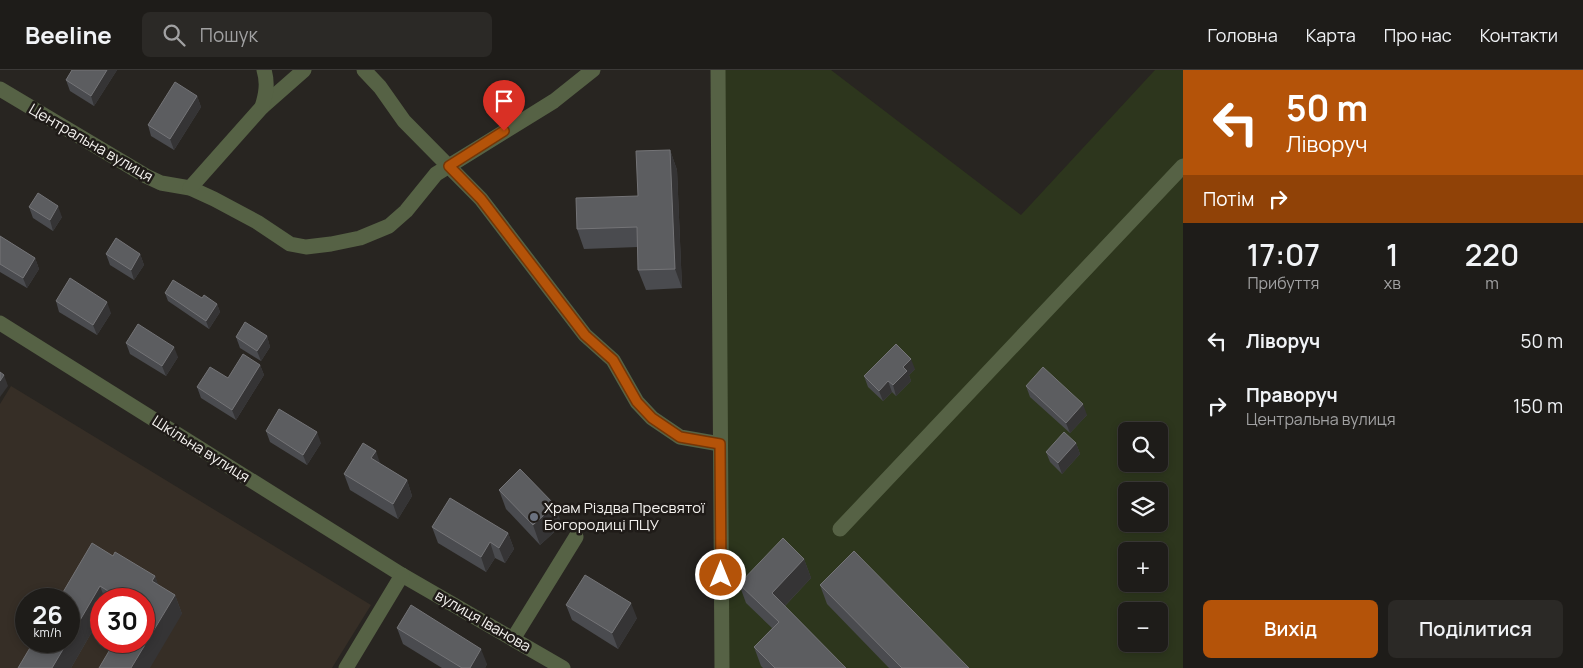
<!DOCTYPE html>
<html lang="uk">
<meta charset="utf-8">
<style>
:root{--surface:#1e1c19;--page:#2b2926;--text:#f1f3f6;--muted:#a1a1a2;--line:#3c3a38;--accent:#b45309}
body{margin:0;font-family:Manrope,sans-serif;background:var(--page);color:var(--text);height:100vh;display:flex;flex-direction:column;font-size:19px;white-space:nowrap}
*{box-sizing:border-box;margin:0}
p{font-size:16px;color:var(--muted)}
.icon{flex:none;width:28px;height:28px;fill:none;stroke:currentColor;stroke-width:2;stroke-linecap:round;stroke-linejoin:round}
.map{position:relative;flex:1;overflow:hidden}
.panel{display:flex;flex-direction:column;background:var(--surface);width:400px}
.panel>*{flex:none}
.hud{background:#b45309;color:#fff;overflow:hidden}
.tools{position:absolute;left:1118px;top:352px;display:grid;gap:10px}
.tools a{display:grid;place-items:center;width:50px;height:50px;border-radius:8px;background:var(--surface);box-shadow:0 2px 8px #0003,0 0 0 1px var(--line);font-size:25px}
.speed{position:absolute;left:15px;top:518px;display:flex;gap:10px;font-size:25px;font-weight:700;text-align:center}
.speed>*{display:grid;place-content:center;width:65px;height:65px;border-radius:50%;background:var(--surface);box-shadow:0 2px 8px #0003,0 0 0 1px var(--line);line-height:1}
.speed small{font-size:12px;font-weight:400}
.speed .limit{border:8px solid #d22;background:#fff;color:#111}
.pin{position:absolute;display:grid;place-items:center;width:42px;height:42px;color:#fff;margin:-51px -21px;border-radius:50% 50% 50% 0;rotate:-45deg;box-shadow:0 0 5px #0007}
.pin .icon{rotate:45deg}
.me{position:absolute;width:55px;margin:-28px;rotate:0deg;stroke-linejoin:round;filter:drop-shadow(0 0 4px #0008)}
.turn{display:flex;align-items:center;gap:18px;height:105px;padding:0 20px;font-size:22px}
.turn .icon{width:65px;height:65px;stroke-width:2.5}
.turn b{display:block;font-size:35px;line-height:42px}
.then{display:flex;align-items:center;height:48px;padding:0 20px;background:#0003;gap:10px;font-size:19px}
.eta{display:flex;justify-content:space-evenly;align-items:center;height:85px;text-align:center}
.eta b{font-size:30px;font-weight:600;line-height:35px}
.action{display:flex;gap:10px;margin-top:auto;padding:10px 20px}
.action a{flex:1;height:58px;border-radius:8px;background:var(--accent);color:#fff;font-size:20px;font-weight:600;line-height:58px;text-align:center}
.action a+a{background:var(--page);color:var(--text)}
ul{padding:0;list-style:none}
li{display:flex;align-items:center;gap:15px;height:65px;padding:0 20px}
li div{flex:1}
li b{display:block;font-size:19px}
li em{font-style:normal}
header{display:flex;align-items:center;gap:30px;box-sizing:border-box;height:70px;padding:0 25px;background:var(--surface);border-bottom:1px solid var(--line)}
header strong{font-size:24px}
nav{display:flex;gap:28px;margin-inline-start:auto;font-size:18px}
.search{width:350px;height:45px;background:var(--page);display:flex;align-items:center;gap:12px;box-sizing:border-box;padding:0 18px;border-radius:8px;color:var(--muted);font-size:19px}
main{display:flex;flex:1;min-height:0}
.map>svg:first-child{display:block}
</style>
<header>
<strong>Beeline</strong>
<div class="search"><svg class="icon" aria-label="search" viewBox="0 0 24 24"><circle cx="10" cy="10" r="6"/><path d="M15 15l6 6"/></svg>Пошук</div>
<nav><a>Головна</a><a>Карта</a><a>Про нас</a><a>Контакти</a></nav>
</header>
<main>
<div class="map">
<svg width="1183" height="598" viewBox="0 0 1183 598">
<rect width="100%" height="100%" fill="#282521"/>
<path fill="#362e26" fill-rule="evenodd" d="M11,316l360,219 -39,63h-332v-264zM26,529h43v42h-43zM101,529h43v42h-43z"/>
<path fill="#2d361d" fill-rule="evenodd" d="M718,0h113l190,145 134,-145h28v598h-461zM1126,361h33v33h-33zM1126,421h33v33h-33zM1126,481h33v33h-33zM1126,541h33v33h-33z"/>
<g fill="none" stroke-linecap="round" stroke-linejoin="round">
<g stroke="#566245" stroke-width="15">
<path d="M364,0l16,17 24,34 77,78 104,136 28,25 24,42 15,16 28,19 40,7"/>
<path d="M718,0l4,598"/>
<path d="M0,19l146,87 15,7 29,5 24,11 43,23 33,22 16,3 25,-3 29,-6 29,-12 17,-15 30,-37 118,-73 39,-31"/>
<path d="M262,37l42,-37"/>
<path d="M190,118l72,-81c4,-13 6,-24 2,-37"/>
<path d="M0,253l402,252 161,93"/>
<path d="M840,459l343,-363"/>
<path d="M513,569l63,-102"/>
<path d="M346,598l56,-93"/>
</g>
</g>
<g fill="#4a4b4f">
<path d="M72,0h45l-23,36 -24,-15 -4,-11z"/>
<path d="M197,26l4,11 -27,43 -23,-14 -3,-11z"/>
<path d="M670,80l7,20 5,118 -36,2 -8,-20v-23l-54,2 -7,-20 61,-33z"/>
<path d="M29,137l33,10 -9,14 -20,-13z"/>
<path d="M0,166l35,22 4,11 -12,19 -27,-16z"/>
<path d="M106,184h34l4,11 -10,15 -24,-15z"/>
<path d="M165,223l37,5 15,6 3,8 -11,17 -41,-28z"/>
<path d="M56,231l55,12 -14,22 -38,-23z"/>
<path d="M267,266l3,11 -9,14 -21,-13 -4,-11z"/>
<path d="M126,273l52,14 -12,19 -36,-22z"/>
<path d="M260,295l4,10 -28,45 -35,-22 -4,-11 31,-9z"/>
<path d="M915,299l-6,6 2,6 -15,15 -4,-4 -9,9 -15,-14 -4,-11z"/>
<path d="M1026,316l61,29 -17,18 -40,-36z"/>
<path d="M266,361l55,12 -14,22 -37,-23z"/>
<path d="M1076,373l4,11 -18,20 -12,-12 -4,-10z"/>
<path d="M381,394l26,16 5,16 -14,23 -48,-29 -6,-16z"/>
<path d="M499,420l63,35 -22,20 -34,-36z"/>
<path d="M432,457l76,6 6,16 -9,14 -10,-5 -9,14 -48,-29z"/>
<path d="M113,486l42,20 3,9 17,10 7,19 -38,-15h-43v17l-30,52h-53z"/>
<path d="M804,489l7,19 -26,28 61,62h-83l-2,-2 -7,-19 18,-19 -26,-25 -7,-19z"/>
<path d="M820,515l149,83h-80l-62,-64z"/>
<path d="M566,535l71,13 -19,31 -46,-29z"/>
<path d="M397,558l90,36 -2,4h-43l-39,-24z"/>
</g>
<g fill="#353435">
<path d="M107,0h10l-23,36 -3,-10z"/>
<path d="M197,26l4,11 -27,43 -4,-11z"/>
<path d="M670,80l7,20 5,118 -7,-19z"/>
<path d="M58,136l4,11 -9,14 -3,-11z"/>
<path d="M140,184l4,11 -10,15 -3,-10z"/>
<path d="M35,188l4,11 -12,19 -4,-10z"/>
<path d="M107,232l4,11 -14,22 -4,-10z"/>
<path d="M217,234l3,8 -11,17 -3,-8z"/>
<path d="M267,266l3,11 -9,14 -4,-10z"/>
<path d="M174,277l4,10 -12,19 -4,-10z"/>
<path d="M911,289l4,10 -6,6 2,6 -15,15 -3,-11 10,-18z"/>
<path d="M260,295l4,10 -28,45 -4,-10z"/>
<path d="M4,305l4,11 -8,11v-16z"/>
<path d="M888,311l4,11 -9,9 -4,-10z"/>
<path d="M1083,334l4,11 -17,18 -4,-10z"/>
<path d="M317,362l4,11 -14,22 -4,-10z"/>
<path d="M1076,373l4,11 -18,20 -4,-11z"/>
<path d="M376,381l5,15 -10,-8z"/>
<path d="M407,410l5,16 -14,23 -5,-15z"/>
<path d="M555,435l7,20 -22,20 -7,-20z"/>
<path d="M508,463l6,16 -9,14 -6,-15z"/>
<path d="M490,472l5,16 -9,14 -5,-15z"/>
<path d="M804,489l7,19 -32,34 -7,-19z"/>
<path d="M155,506l7,19 -10,-14z"/>
<path d="M100,516l5,13h-4v17l-30,52h-19l16,-27h1v-2z"/>
<path d="M175,525l7,19 -32,54h-19z"/>
<path d="M631,533l6,15 -19,31 -6,-16z"/>
<path d="M481,579l6,15 -2,4h-15z"/>
</g>
<g fill="#5c5d60" stroke="#747477">
<path d="M72,0h35l-16,26 -25,-16z"/>
<path d="M175,12l22,14 -27,43 -22,-14z"/>
<path d="M670,80l5,119 -37,1 -1,-43 -60,2 -1,-31 62,-2 -2,-45z"/>
<path d="M38,123l20,13 -8,14 -21,-13z"/>
<path d="M0,166l35,22 -12,20 -23,-14z"/>
<path d="M116,168l24,16 -9,16 -25,-16z"/>
<path d="M70,208l37,24 -14,23 -37,-24z"/>
<path d="M173,210l29,18 2,-3 13,9 -11,17 -41,-28z"/>
<path d="M245,252l22,14 -10,15 -21,-14z"/>
<path d="M138,254l36,23 -12,19 -36,-23z"/>
<path d="M896,274l15,15 -8,8 4,4 -14,14 -5,-4 -9,10 -15,-15z"/>
<path d="M243,284l17,11 -28,45 -35,-23 13,-20 18,11z"/>
<path d="M1043,297l40,37 -17,19 -40,-37z"/>
<path d="M0,302l4,3 -4,6z"/>
<path d="M279,339l38,23 -14,23 -37,-24z"/>
<path d="M1064,362l12,11 -18,20 -12,-11z"/>
<path d="M363,373l13,8 -5,7 36,22 -14,24 -49,-30z"/>
<path d="M520,399l35,36 -22,20 -34,-35z"/>
<path d="M450,428l58,35 -9,15 -9,-6 -9,15 -49,-30z"/>
<path d="M783,468l21,21 -32,34 74,75h-71l-21,-21 25,-25 -40,-38z"/>
<path d="M92,473l21,13 2,-4 40,24 -3,5 23,14 -44,73h-32l16,-27h29v-42h-23l-21,-13 -31,53v-40h-10z"/>
<path d="M854,481l115,117h-67l-82,-83z"/>
<path d="M585,505l46,28 -19,30 -46,-28z"/>
<path d="M411,535l70,44 -11,19h-8l-65,-40z"/>
<path d="M34,571h34l-16,27h-34z"/>
</g>
<g fill="none" stroke-linecap="round" stroke-linejoin="round">
<g stroke="#753606" stroke-width="12">
<path id="route" d="M504,61l-55,35 32,33 104,136 28,25 24,42 15,16 28,19 40,7 1,131"/>
</g>
<use href="#route" stroke="#b45309" stroke-width="9"/>
</g>
<circle fill="#6b7280" stroke="#1f1b18" stroke-width="2" cx="534" cy="447" r="5"/>
<g text-anchor="middle" stroke-width="5" stroke-linejoin="round" paint-order="stroke">
<g font-size="15" fill="#f4f2ef" stroke="#1f1b18">
<text transform="translate(91 73) rotate(30)" y="5">Центральна вулиця</text>
<text transform="translate(201 379) rotate(32)" y="5">Шкільна вулиця</text>
<text transform="translate(483 551) rotate(30)" y="5">вулиця Іванова</text>
</g>
<g font-size="15" fill="#f4f2ef" stroke="#1f1b18" text-anchor="start">
<text x="544" y="443">Храм Різдва Пресвятої<tspan x="544" dy="17">Богородиці ПЦУ</tspan></text>
</g>
</g>
</svg>
<div class="tools">
<a><svg class="icon" aria-label="search" viewBox="0 0 24 24"><circle cx="10" cy="10" r="6"/><path d="M15 15l6 6"/></svg></a>
<a><svg class="icon" aria-label="layers" viewBox="0 0 24 24"><path d="M12 4l9 5-9 5-9-5zM3 14l9 5 9-5"/></svg></a>
<a>+</a>
<a>−</a>
</div>
<div class="speed"><div>26<small>km/h</small></div><div class="limit">30</div></div>
<div class="pin" style="left:504px;top:61px;background:#d93025"><svg class="icon" aria-label="arrive" viewBox="0 0 24 24"><path d="M6 21V4h12l-3 4 3 4H6"/></svg></div>
<svg class="me" style="left:721px;top:505px" viewBox="-20 -20 40 40"><circle r="17" fill="#b45309" stroke="#fff" stroke-width="3"/><path d="M0-11L8 9 0 5-8 9z" fill="#fff"/></svg>
</div>
<section class="panel">
<div class="hud">
<div class="turn"><svg class="icon" aria-label="left" viewBox="0 0 24 24"><path d="M17 20v-9H6M10 6l-5 5 5 5"/></svg><div><b>50 m</b>Ліворуч</div></div>
<div class="then">Потім<svg class="icon" aria-label="right" viewBox="0 0 24 24"><path d="M7 20v-9h11M14 6l5 5-5 5"/></svg></div>
</div>
<div class="eta">
<div><b>17:07</b><p>Прибуття</p></div>
<div><b>1</b><p>хв</p></div>
<div><b>220</b><p>m</p></div>
</div>
<ul>
<li><svg class="icon" aria-label="left" viewBox="0 0 24 24"><path d="M17 20v-9H6M10 6l-5 5 5 5"/></svg><div><b>Ліворуч</b></div><em>50 m</em></li>
<li><svg class="icon" aria-label="right" viewBox="0 0 24 24"><path d="M7 20v-9h11M14 6l5 5-5 5"/></svg><div><b>Праворуч</b><p>Центральна вулиця</p></div><em>150 m</em></li>
</ul>
<div class="action"><a>Вихід</a><a>Поділитися</a></div>
</section>
</main>
